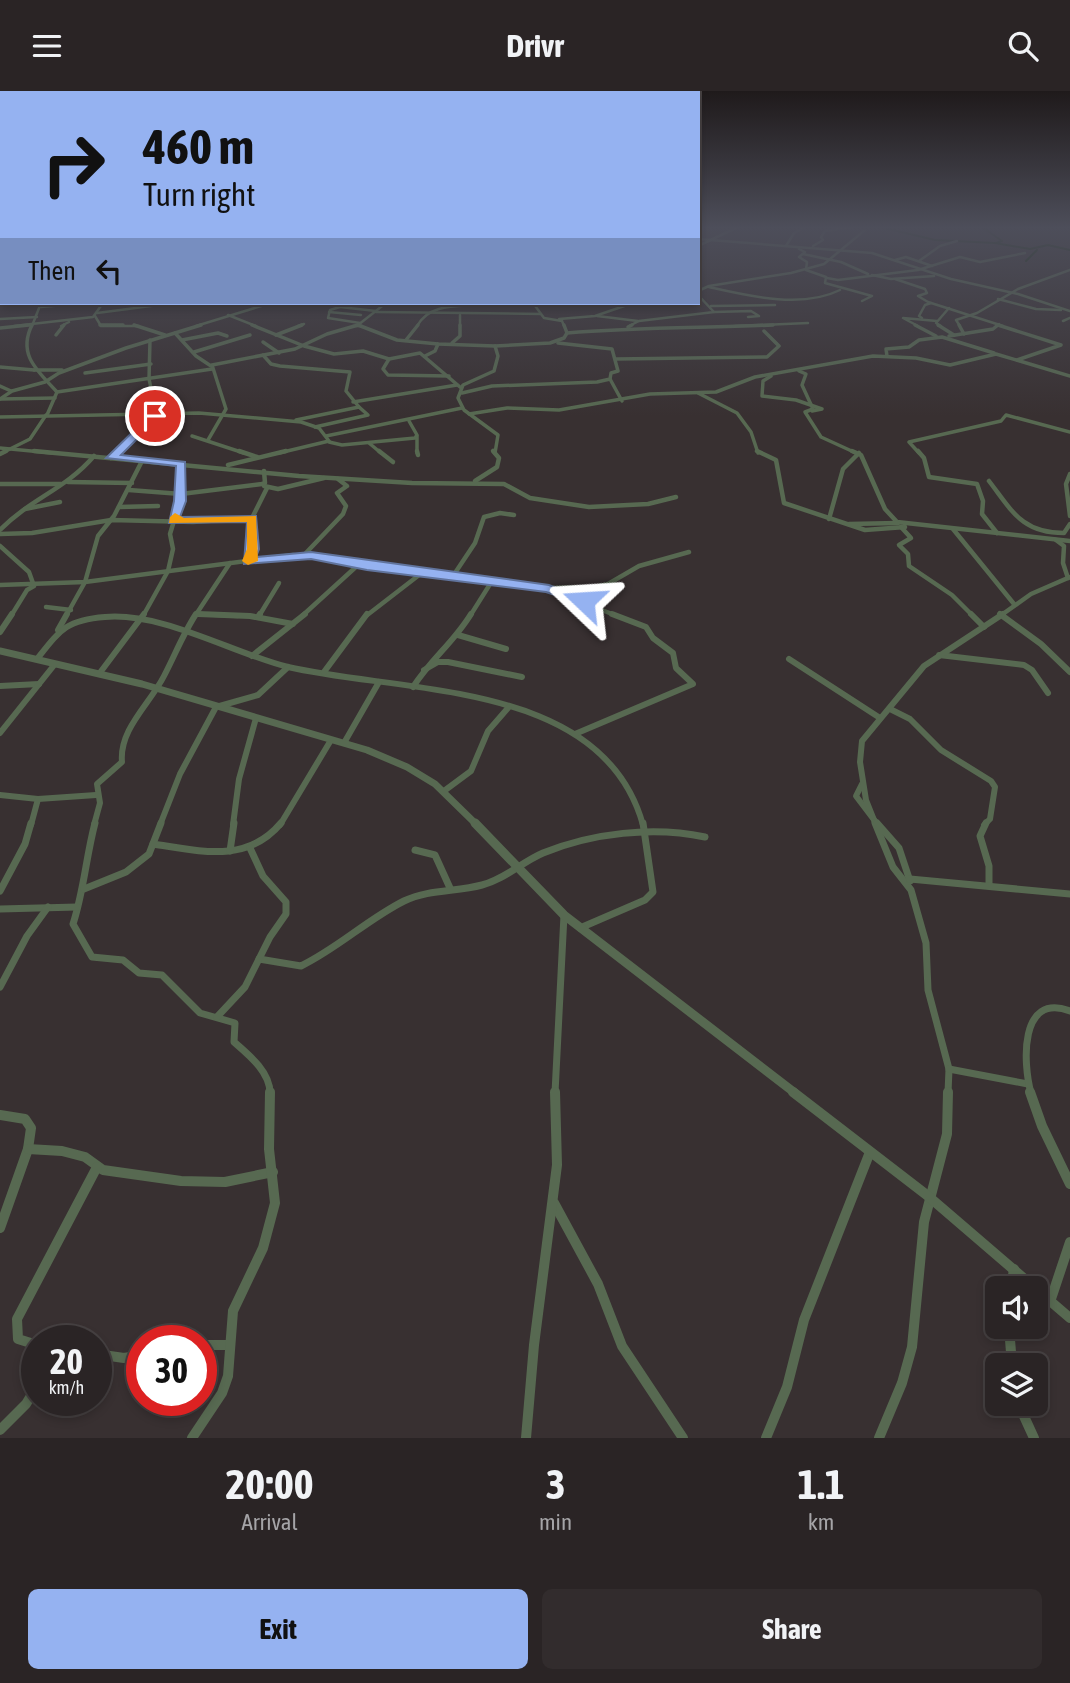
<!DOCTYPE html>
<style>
:root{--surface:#2a2425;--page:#322c2d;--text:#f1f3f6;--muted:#a5a4a7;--line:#464142;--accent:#95b2f1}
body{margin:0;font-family:"Asap Condensed",sans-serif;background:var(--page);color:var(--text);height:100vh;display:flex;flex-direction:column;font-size:26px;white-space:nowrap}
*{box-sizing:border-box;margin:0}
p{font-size:23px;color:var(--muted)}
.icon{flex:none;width:38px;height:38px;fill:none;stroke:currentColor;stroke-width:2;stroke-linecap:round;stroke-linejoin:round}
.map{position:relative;height:1347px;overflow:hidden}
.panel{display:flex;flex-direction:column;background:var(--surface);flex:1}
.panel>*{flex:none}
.banner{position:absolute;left:0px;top:0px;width:700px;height:214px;box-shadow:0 4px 10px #0003,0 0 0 2px var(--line);background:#95b2f1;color:#111;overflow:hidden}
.controls{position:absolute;left:985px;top:1185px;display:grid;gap:14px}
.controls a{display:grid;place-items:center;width:63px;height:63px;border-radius:10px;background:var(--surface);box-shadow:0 4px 10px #0003,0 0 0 2px var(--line);font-size:35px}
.speed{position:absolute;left:21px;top:1234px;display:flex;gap:14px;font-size:35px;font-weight:700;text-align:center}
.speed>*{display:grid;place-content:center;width:91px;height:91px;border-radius:50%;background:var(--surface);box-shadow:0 4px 10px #0003,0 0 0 2px var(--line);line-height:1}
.speed small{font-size:18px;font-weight:400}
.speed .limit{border:10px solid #d22;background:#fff;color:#111}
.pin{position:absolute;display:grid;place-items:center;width:60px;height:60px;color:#fff;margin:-30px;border:4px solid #fff;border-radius:50%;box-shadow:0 2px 7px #0007}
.me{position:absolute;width:77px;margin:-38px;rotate:290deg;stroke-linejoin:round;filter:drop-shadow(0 0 5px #0008)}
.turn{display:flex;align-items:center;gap:24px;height:147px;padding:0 28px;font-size:32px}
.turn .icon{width:91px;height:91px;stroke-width:2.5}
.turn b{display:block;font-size:49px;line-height:60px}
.then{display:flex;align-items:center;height:66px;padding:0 28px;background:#0003;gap:14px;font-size:26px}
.eta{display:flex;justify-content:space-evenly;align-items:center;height:119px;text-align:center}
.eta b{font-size:42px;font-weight:700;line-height:49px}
.cta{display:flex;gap:14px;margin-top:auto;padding:14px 28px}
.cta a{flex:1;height:80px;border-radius:10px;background:var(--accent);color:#111;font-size:28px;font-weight:700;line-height:80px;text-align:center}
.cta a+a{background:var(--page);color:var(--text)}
header{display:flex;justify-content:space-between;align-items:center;height:91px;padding:0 28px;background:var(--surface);font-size:32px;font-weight:700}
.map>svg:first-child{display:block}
</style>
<header><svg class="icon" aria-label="menu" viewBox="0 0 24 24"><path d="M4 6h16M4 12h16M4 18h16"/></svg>Drivr<svg class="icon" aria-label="search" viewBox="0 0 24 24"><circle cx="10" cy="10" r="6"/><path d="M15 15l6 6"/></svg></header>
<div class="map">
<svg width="1070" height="1347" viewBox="0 0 1070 1347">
<rect width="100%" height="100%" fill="#383031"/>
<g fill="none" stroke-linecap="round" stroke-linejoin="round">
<g stroke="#092500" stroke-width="2">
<path d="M880,136l55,13 60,3 35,6 18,-4 22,5"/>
<path d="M982,136l20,14 -6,2"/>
<path d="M1026,170l11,-11"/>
</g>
<g stroke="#576951" stroke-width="2.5">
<path d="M698,148l174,14 79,26 67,15 52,17"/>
<path d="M698,155l40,-19"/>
<path d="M786,155l8,-13 11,-6"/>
<path d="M813,155l10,-6 -2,-3 4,-6 28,-4"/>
<path d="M799,158l6,3 -6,5 8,5 -1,8 20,7 -1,6 47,13 -10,5"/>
<path d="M803,163l38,8 27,12"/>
<path d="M895,169l11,-3 26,9"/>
<path d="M919,170l21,-15 17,-5"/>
<path d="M872,184l19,4 43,-3"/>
<path d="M827,187l11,2 80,-10 42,-13 20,5 45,-9"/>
<path d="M895,188l30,10 2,4 -9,3 10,6 75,24"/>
<path d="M709,196c40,9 93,22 131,3"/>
<path d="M698,200l11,-5 82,-13 33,-9 41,-34"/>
<path d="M998,208l38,10 25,1"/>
<path d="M0,212h4"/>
<path d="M287,212h25"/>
<path d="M340,212v4l36,4"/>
<path d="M533,212l11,15 18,3 2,5"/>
<path d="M711,215l64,-1"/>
<path d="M41,216l47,-4"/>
<path d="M340,216l-10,3 -2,8 32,5"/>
<path d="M329,221l32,3"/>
<path d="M376,221l165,2"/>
<path d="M714,221l37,-1 8,5 -11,1"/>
<path d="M97,222l77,-10"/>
<path d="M228,224l28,11"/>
<path d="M460,224v11"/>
<path d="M95,225l6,10h38"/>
<path d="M597,225l41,5"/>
<path d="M922,227l-3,-2 6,-11 6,-2"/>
<path d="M0,228l37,-2"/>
<path d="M559,228l36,-3 38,-13"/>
<path d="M1063,230l7,-3"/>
<path d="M358,234l28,-22"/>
<path d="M14,235l79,-9 10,-14"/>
<path d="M32,235l9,-23"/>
<path d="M61,235l8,-4"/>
<path d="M196,235l75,-23"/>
<path d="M298,235l6,-2"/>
<path d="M353,235h9"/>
<path d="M417,235c15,-27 50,-17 76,-23"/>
<path d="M629,235l10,-5 75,-9 -16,-17"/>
<path d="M735,235l73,-3"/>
<path d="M918,235l-15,-8 34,3"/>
<path d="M941,235l-5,-3 13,-15"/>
<path d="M960,235l-4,-6 21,-7 41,-24 52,-19"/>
<path d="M996,235l3,-2"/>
</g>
<g stroke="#576951" stroke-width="3.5">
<path d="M32,234c-15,30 6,46 25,67l-10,23"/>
<path d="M100,234h23"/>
<path d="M134,234l31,10"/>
<path d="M252,234l52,21 30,8 29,-3 26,8 31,-6 40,34"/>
<path d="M915,234l21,11"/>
<path d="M938,234l16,10"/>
<path d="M959,234l5,9"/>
<path d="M998,234l63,20 -44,15"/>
<path d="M628,236l4,-2"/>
<path d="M0,237l29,-3"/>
<path d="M175,242l21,23 15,10"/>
<path d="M567,242c69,-6 137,-5 206,-8"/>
<path d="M56,244l8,-10"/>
<path d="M276,244l26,-10"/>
<path d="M949,245l44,-7 5,-4"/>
<path d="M182,249l36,-7 9,3"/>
<path d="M406,249l12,-15"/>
<path d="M263,251l16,11"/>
<path d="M452,252l8,-7v-11"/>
<path d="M194,261l56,-17"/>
<path d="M263,264l8,9 9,2 70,6 -4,19 13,16"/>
<path d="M425,265l10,-5 3,-7"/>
<path d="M887,265l-1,-7 23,-2 10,-7 23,-3 52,16"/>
<path d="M389,268l-6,10 5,6 61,1"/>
<path d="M616,268l151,-2 12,-11 -15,-15"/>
<path d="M0,276l34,3"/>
<path d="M34,279h28"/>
<path d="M799,280l7,3 -4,11 11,24 -8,3 16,25 35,16"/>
<path d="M85,282l66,-9"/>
<path d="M771,285l-8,5 -1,15 34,4 26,9 -10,2"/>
<path d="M610,288l12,22"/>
<path d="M0,295l11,5"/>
<path d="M57,301l155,-23"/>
<path d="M462,302l30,-7 105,-4 13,-3 1,-6 7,-2 -6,-22 -54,-6"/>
<path d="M698,302l39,20 14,19 7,21"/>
<path d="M0,308l12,-8 33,-9 14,-9 67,-25 75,-23"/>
<path d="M1,308l54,-1"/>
<path d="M353,311l104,-17"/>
<path d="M469,323l38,-6 52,2 91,-16 66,-2 39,-15 118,-21 43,2 34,7 46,-11 74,22"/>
<path d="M145,324l9,-13 -5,-23 1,-39"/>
<path d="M0,326l199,-4 102,9 18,6 10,13 -50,12"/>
<path d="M296,329l63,-13 9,8 -53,12"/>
<path d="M192,345l52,17"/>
<path d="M326,345l136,-28"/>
<path d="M417,345v17"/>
<path d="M208,349l18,-31 -14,-44 83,-16 32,-15 31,-9 39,15 41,4 57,2 55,-3 14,-5 3,-5 -3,-8"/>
<path d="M329,351l13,3 73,-7 2,-3 -8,-14"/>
<path d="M369,352l12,10"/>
<path d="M0,357l52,5"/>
<path d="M2,362l28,-14 16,-24"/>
<path d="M118,362l37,-37"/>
<path d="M495,362l3,-18 -34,-25 -6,-12 5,-13 31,-14 4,-15 -3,-10"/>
<path d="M919,362l-10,-11 92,-21 5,-6 64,17"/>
</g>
<g stroke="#576951" stroke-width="4.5">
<path d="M34,360l265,25 113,7 92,1 26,14 59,9 59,-3 28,-7"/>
<path d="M239,360l18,6"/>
<path d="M379,360l14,11"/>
<path d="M417,360l1,4"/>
<path d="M757,360l19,9 8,43 81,27 40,-3"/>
<path d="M852,360l9,4 24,54 12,13 173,19"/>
<path d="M918,360l6,7 5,19 48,7 6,17 -1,13 15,19"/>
<path d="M0,363l6,-3"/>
<path d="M111,367l9,-7"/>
<path d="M228,374l58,-14"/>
<path d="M1070,383l-4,10 4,32"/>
<path d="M475,390l22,-14 2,-9 -6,-7"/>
<path d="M989,390c23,30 33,52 75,52l6,-9"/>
<path d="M68,391l64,1"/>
<path d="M0,393h61"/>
<path d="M264,395l14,3 46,-11"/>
<path d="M129,399l52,4 81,-10 3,-1 -1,-12"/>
<path d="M119,416l39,-1"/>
<path d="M25,418l35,-7"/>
<path d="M829,428l14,-50 16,-16"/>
<path d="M849,433l49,-1"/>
<path d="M901,436l10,11 -12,7 9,9 1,12 43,29 21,21"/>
<path d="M953,438l61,75"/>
<path d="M0,439c30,-31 66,-41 94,-74"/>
<path d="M0,443l32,-1 79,-13 82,2 59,-4"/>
<path d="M1056,449l8,6 -1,17 5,15"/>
<path d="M0,455l29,26 5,14 -7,4 -16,26"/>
<path d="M304,464l39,-41 3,-8 -9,-13 10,-7 -9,-7"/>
<path d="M249,470l4,-12 -1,-31 15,-30"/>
<path d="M453,485l22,-33 9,-26 16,-4 14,2"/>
<path d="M0,494l85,-3 208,-27 256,33 46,-1 13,-3 31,-18 50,-14"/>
<path d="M549,498l68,27"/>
<path d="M46,516l25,3"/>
<path d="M198,523l40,2"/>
<path d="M66,525l19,-34 13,-46 16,-20 28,-55"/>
<path d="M143,525l25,-45 5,-22 -3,-15 10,-33 1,-37"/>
<path d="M195,525l35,-53"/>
<path d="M259,525l20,-33"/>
<path d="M302,525l56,-51"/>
<path d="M366,525l57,-44"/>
<path d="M470,525l22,-35"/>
<path d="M1000,525l31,-22 39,-17"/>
</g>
<g stroke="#576951" stroke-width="6">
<path d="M198,523l52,2 43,8"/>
<path d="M971,523l13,13"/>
<path d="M1000,523l41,30 29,28"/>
<path d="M258,526l2,-3"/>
<path d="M58,539l9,-16"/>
<path d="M0,541l12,-18"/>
<path d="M458,544l48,14"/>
<path d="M939,564l85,10 8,5 16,23"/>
<path d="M252,565l53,-42"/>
<path d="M37,568c23,-29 29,-39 68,-42 58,-5 127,36 183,50 118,27 315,13 355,158"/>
<path d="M789,568l91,59"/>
<path d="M424,579l14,-8h10l74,15"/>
<path d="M324,581l43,-58"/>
<path d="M99,583l45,-60"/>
<path d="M0,595l39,-2"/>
<path d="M413,596c19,-29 41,-45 58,-73"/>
<path d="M890,618l20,10 31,31 50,31 4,6 -5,32 -6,6"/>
<path d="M0,642l55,-69"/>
<path d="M575,643l118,-50 -17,-16 -3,-15 -20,-15 -7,-11 -34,-13"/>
<path d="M344,652l35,-61"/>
<path d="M862,693l-6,12 22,29"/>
<path d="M444,700l27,-20 17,-40 20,-23"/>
<path d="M0,704l38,4 58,-4"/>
<path d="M31,734l7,-26"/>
<path d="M94,734l6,-22 -3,-19 25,-22c-3,-33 28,-58 42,-86 11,-21 19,-42 32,-62"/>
<path d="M160,734l20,-51 36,-67 42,-12 30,-28"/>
<path d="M233,734l6,-46 17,-61"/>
<path d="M280,734l51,-85"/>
<path d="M876,734l-10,-25 -6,-38 2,-21 62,-75 79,-52"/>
</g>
<g stroke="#576951" stroke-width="7">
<path d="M95,732c-9,34 -11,67 -22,101l19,33 31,3 16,13 23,2 38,38 35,10 -1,19c15,13 36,30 36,51"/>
<path d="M875,732l18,44 18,23 15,53 2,47 21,79 -1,24"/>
<path d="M877,732l22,25 11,33"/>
<path d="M986,732l-6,13 9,30v18"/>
<path d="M153,753c47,7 94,20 128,-21"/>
<path d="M415,759l20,5 15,33"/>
<path d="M230,760l4,-28"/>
<path d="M910,788l160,15"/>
<path d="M84,798l42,-17 23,-18 12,-31"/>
<path d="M0,800l25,-47 6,-21"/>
<path d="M0,818l77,-2"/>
<path d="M580,837l65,-28 8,-8 -10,-69"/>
<path d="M259,868l42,7c37,-18 67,-47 103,-65 25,-12 52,-9 78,-16 23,-6 40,-23 61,-32 49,-20 110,-27 162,-16"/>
<path d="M0,896l27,-51 21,-29"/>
<path d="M217,926l28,-30 25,-50 16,-23v-12l-23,-26 -13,-28"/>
<path d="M949,978l79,15"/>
<path d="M555,1002l9,-178"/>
<path d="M1031,1002c-8,-29 -12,-101 39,-82"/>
</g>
<g stroke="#576951" stroke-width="10">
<path d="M1030,1001l12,34 28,58"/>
<path d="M0,1024l25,4 6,9 -3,21 -28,79"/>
<path d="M28,1058l34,2 23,6 18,13 78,11 44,1 48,-10"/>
<path d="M554,1112l44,81 24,62 61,92"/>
<path d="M1011,1197l3,-19"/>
<path d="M1051,1208l19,-57"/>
<path d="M1009,1236l3,38"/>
<path d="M37,1254l-19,-6 -1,-20 80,-152"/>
<path d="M201,1254h29"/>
<path d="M96,1263l28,4 18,-3"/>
<path d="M1018,1312l16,35"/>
<path d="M0,1339l26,-26 11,-18"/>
<path d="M192,1347l30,-45 6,-17 5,-65 30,-63 12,-45 -6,-54 1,-57"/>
<path d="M526,1347l8,-93 23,-180 -2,-73"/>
<path d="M766,1347l21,-51 17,-67 66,-168"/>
<path d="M879,1347l23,-55 10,-36 12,-125 23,-88 1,-42"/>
</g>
<path stroke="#576951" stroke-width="7" d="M0,560l142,33 225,66 40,17 28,17 42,41"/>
<path stroke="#576951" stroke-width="9" d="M475,732l89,92 231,178"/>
<path stroke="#576951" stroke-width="10" d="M793,1001l135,104 142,122"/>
</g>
<linearGradient id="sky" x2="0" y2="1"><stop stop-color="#1f1a1b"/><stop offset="0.42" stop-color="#4d4e5a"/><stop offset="1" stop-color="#4d4e5a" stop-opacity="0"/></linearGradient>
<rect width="1070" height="325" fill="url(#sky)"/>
<path fill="#95b2f1" stroke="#61749d" stroke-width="2" d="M151,323l9,2 -39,39 64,7 1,39 -6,16 76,-1 3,33 -3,8 55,-5 238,33 41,16 -6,4 -38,-13 -179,-22 -56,-11 -67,5 3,-42 -78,1 5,-22 2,-35 -70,-8z"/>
<path fill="#f59e0b" d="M175,422l9,5 72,-2 2,45 -10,4 -6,-4 5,-12v-27l-78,1 1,-6z"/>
</svg>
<div class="controls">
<a><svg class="icon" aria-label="sound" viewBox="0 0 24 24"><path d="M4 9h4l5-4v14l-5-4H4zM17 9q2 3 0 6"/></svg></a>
<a><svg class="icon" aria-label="layers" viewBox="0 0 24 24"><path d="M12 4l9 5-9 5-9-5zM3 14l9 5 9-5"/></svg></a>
</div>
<div class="speed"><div>20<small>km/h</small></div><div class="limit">30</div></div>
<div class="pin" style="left:155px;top:325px;background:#d93025"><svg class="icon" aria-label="arrive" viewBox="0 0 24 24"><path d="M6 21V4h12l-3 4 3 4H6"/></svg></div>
<svg class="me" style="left:584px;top:510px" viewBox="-20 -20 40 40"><path d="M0-17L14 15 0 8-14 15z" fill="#95b2f1" stroke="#fff" stroke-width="4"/></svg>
<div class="banner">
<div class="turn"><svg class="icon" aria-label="right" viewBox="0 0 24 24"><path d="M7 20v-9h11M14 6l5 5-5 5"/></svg><div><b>460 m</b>Turn right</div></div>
<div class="then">Then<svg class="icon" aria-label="left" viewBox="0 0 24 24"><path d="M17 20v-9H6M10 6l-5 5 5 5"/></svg></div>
</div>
</div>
<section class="panel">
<div class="eta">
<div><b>20:00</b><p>Arrival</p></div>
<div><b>3</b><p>min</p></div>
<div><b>1.1</b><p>km</p></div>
</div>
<div class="cta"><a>Exit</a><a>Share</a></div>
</section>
